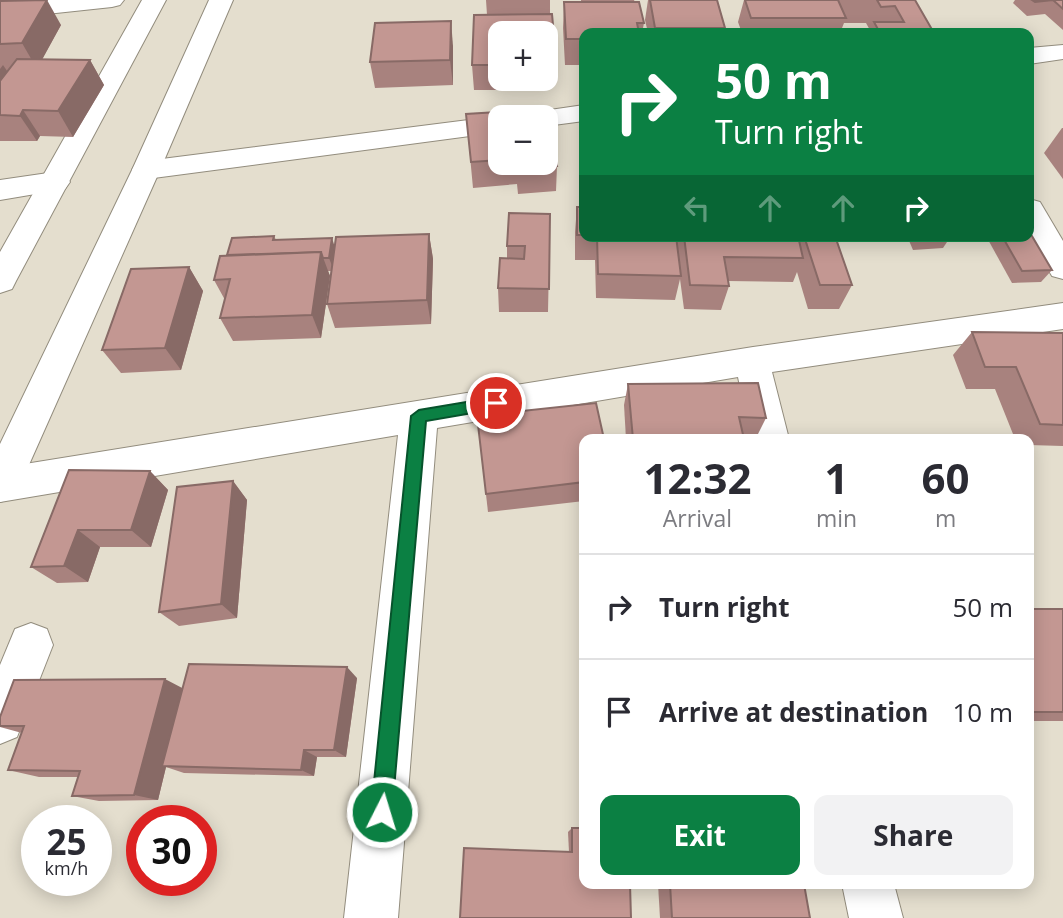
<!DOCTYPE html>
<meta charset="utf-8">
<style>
:root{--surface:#fff;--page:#f2f2f3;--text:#2b2b33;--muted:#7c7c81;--line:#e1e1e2;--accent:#0b8043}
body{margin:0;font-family:"Open Sans",sans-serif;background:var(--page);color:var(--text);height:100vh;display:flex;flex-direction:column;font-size:26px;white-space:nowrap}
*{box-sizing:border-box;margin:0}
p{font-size:23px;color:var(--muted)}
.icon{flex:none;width:38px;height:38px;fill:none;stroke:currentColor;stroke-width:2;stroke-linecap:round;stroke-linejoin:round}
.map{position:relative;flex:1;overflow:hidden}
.side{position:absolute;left:579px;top:434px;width:455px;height:455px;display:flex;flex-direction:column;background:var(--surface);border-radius:14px;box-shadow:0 4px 18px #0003}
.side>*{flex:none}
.top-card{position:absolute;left:579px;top:28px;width:455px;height:214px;border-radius:14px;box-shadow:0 4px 18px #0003;background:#0b8043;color:#fff;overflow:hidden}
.tools{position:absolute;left:488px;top:21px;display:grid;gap:14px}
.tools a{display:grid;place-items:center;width:70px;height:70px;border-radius:14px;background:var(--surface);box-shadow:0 4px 18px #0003;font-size:35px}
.speed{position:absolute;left:21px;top:805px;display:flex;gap:14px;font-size:35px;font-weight:700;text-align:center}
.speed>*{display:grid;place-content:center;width:91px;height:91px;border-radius:50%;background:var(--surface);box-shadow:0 4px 18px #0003;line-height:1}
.speed small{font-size:18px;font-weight:400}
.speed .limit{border:10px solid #d22;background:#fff;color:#111}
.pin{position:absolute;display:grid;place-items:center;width:60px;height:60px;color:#fff;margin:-30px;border:4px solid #fff;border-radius:50%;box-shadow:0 2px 7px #0007}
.me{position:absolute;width:77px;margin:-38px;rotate:5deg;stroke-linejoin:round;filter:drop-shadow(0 0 5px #0008)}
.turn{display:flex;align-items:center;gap:24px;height:147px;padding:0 21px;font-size:32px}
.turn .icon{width:91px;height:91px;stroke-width:2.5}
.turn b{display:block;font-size:49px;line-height:60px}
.lanes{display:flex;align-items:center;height:66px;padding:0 21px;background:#0003;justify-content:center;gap:35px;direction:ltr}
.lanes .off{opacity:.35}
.eta{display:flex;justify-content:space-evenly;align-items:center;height:119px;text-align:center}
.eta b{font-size:42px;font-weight:700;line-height:49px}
.cta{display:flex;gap:14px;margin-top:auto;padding:14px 21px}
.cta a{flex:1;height:80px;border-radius:14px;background:var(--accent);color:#fff;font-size:28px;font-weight:700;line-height:80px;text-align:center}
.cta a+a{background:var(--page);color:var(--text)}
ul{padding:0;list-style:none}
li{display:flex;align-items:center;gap:21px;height:105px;padding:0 21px;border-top:2px solid var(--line)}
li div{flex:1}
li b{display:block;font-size:26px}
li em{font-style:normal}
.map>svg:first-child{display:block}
</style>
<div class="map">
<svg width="1063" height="918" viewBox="0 0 1063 918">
<rect width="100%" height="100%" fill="#e4dece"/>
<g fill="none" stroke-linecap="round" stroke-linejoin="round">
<g stroke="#928c7d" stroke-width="2">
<g id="minor">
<path d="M46,0h78l-4,5 -8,2 -112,12v-14z"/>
<path d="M1063,45v14l-34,5v-16z"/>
<path d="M584,105v16l-38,5v-9h-13l3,-5z"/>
<path d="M500,116l6,1h-6v15l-354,47 -10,-2 -4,-7 4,-7 10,-2z"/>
<path d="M55,172l10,3 5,7 -5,7 -65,11v-20z"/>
<path d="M1029,199l11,3 23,39v38l-11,-3 -23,-40z"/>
<path d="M1063,303v26l-291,43 17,67h-38l-13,-62 -301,51 -39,490h-54l54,-483 -398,67v-34l753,-121z"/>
<path d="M31,623l16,6 6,16 -36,92 -17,7v-79l15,-36z"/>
<path d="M842,884h52l9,34h-54z"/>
</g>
</g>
<g stroke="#928c7d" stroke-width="2">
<g id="secondary">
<path d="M142,0h24l-150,281 -4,8 -12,4v-41z"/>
<path d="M209,0h24l-73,170 -140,315 -6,12 -14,5v-58l132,-274z"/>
</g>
</g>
<use href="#minor" fill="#fff" fill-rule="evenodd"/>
<use href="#secondary" fill="#fff" fill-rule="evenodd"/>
</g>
<g fill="#a8827e" fill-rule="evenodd">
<path d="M486,0h64v14l6,43 -1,25 -55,1v7h-26l-2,-25 15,-50zM500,33h46v46h-46z"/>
<path d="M581,0h53l10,23 -2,10h-58v32h-19l-2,-37 1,-26h17z"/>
<path d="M648,0h69l8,28 -1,5h-76l-3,-13z"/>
<path d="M744,0h171l19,33h-64l1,-1 -5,-9h-22l-4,10h-98l-4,-11z"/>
<path d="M1015,0h48v30l-18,-16 -18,2 -14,-13z"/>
<path d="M0,1l61,24 -19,34 48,1 14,25 -31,52 -33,-1 -3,5h-37z"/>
<path d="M453,46v39l-78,3 -5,-26z"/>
<path d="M546,109l11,57 -1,25 -38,3 -1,-10 -44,4 -7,-74zM500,117h46v46h-46z"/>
<path d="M582,112h2v56l-4,-30z"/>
<path d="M1062,128h1v51l-19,-26z"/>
<path d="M577,207h7v29h251l17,49 -13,24h-31l-11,-37 -4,10 -65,-1 1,5 -8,24 -37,-1 -4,-30 -5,21 -79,-2 -1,-38h-20v-28z"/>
<path d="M550,214l-2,98h-49l-1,-24 9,-30v-12z"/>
<path d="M429,234l4,25 -2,65 -96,4 -8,-24 4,-33h-3l2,5 -9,62 -88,3 -13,-23 5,-18 -11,-20 13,-25 47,-19 2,4 59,6z"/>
<path d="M907,236h44l-8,12 -30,2z"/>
<path d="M986,236h43l23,34 -11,12 -29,1z"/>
<path d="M189,267l14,24 -22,79 -60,3 -19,-23z"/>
<path d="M972,332l91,1v113l-34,-1v-6h-14l-20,-50h-29l-13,-34z"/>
<path d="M628,384l138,34 -10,20 -130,1 -2,-34z"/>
<path d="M477,416l107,23v62l-96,11z"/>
<path d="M150,471l18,19 -17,57h-51l-12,35 -31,1 -26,-16z"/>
<path d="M233,481l14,19 -10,118 -58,8 -20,-14z"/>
<rect x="1029" y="609" width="34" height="112"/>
<path d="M357,678l-11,79h-29l-3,19 -130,-3 -18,-6 -8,33 -59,1 -27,-5 6,-19h-39l-31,-7 14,-37 -22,-6v-10l183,-29z"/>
<path d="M572,828l12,56 -15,-32 -1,-20z"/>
<path d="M658,884h146l6,34h-150z"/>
</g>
<g fill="#886a66">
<path d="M47,0l14,25 -24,44 -15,-26z"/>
<path d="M451,21l2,25v39l-3,-25z"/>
<path d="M90,60l14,25 -31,52 -15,-26z"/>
<path d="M3,65l17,25 -20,25v-46z"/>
<path d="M23,110l17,26 -3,5 -17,-25z"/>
<path d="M429,234l4,25 -2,65 -4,-24z"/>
<path d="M332,238l4,13 -2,20 -5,-13z"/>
<path d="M321,252l9,24 -9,62 -9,-23z"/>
<path d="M189,267l14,24 -22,79 -16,-22z"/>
<path d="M150,471l18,19 -17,57 -20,-17z"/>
<path d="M233,481l14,19 -10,118 -16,-14z"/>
<path d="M78,530l22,17 -12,35 -24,-16z"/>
<path d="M347,667l10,11 -11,79 -12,-7z"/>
<path d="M165,679l21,11 -24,76 4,1 -8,33 -24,-5z"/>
<path d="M304,750l13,7 -3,19 -13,-6z"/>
</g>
<g fill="#c39792" stroke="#886a66" stroke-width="2">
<path d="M47,0l-25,43 -22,1v-43z"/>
<path d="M650,0h67l8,28h-70z"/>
<path d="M745,0h93l8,18h-95z"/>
<path d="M877,0h38l19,33h-54l-6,-11h30l-9,-16 -14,1z"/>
<path d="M1032,0h31v9l-10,-9 -18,2z"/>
<path d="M564,2h75l5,21h-7l2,10h-55v6h-18z"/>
<path d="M552,14l4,43h-10v-24h-46v24h-1v8h-27l2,-50z"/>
<path d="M451,21l-1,39 -80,2 5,-39z"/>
<path d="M17,59l73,1 -32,51 -35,-1 -3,6 -20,-1v-34z"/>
<path d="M546,109l11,57 -39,2 -1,-5h29v-46h-46v43l-29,2 -5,-48z"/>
<path d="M582,112h2v17z"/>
<rect x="577" y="207" width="7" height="28"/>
<path d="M509,213l41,1 -1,75 -51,-1 2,-30 24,1 1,-13h-18z"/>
<path d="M1029,231l23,39 -30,1 -20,-35h27z"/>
<path d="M429,234l-2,66 -100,4 9,-67z"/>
<path d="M274,236l-1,4 59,-2 -3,20h-6l-2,-6 -94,3 5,-17z"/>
<path d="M597,236h79l5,40 -83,-2z"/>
<path d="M684,236h114l5,22 -79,-1 5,29 -39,-1z"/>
<path d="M804,236h31l17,49h-32z"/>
<path d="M321,252l-9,63 -92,3 10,-39 -16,1 6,-24z"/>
<path d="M189,267l-24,81 -63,2 29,-81z"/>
<path d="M972,332l91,1v92l-23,-1 -24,-57h-31z"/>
<path d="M758,383l8,35 -27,-1 5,22h-111l-5,-55z"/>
<path d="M596,403l8,36h-20v43l-98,12 -9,-78z"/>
<path d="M69,470l81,1 -19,59h-53l-14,36 -33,1z"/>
<path d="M233,481l-12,123 -62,8 18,-125z"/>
<rect x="1029" y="609" width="34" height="103"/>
<path d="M189,664l158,3 -13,83h-30l-3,20 -139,-4z"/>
<path d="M165,679l-31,116 -62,1 8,-25 -72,-1 16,-44h-24v-9l14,-37z"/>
<path d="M572,828h12v56h46l1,34h-171l4,-70 108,4z"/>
<path d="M670,884h134l6,34h-138z"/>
</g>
<path fill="#0b8043" stroke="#07532c" stroke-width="2" d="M496,397l5,2 3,4 -3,5 -75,13 -34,391 -3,8 -7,3 -8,-3 -3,-8 40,-396 8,-6z"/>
</svg>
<div class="tools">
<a>+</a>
<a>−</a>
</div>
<div class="speed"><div>25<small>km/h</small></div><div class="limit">30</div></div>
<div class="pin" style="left:496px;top:403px;background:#d93025"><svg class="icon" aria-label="arrive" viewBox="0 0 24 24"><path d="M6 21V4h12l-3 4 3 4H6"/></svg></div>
<svg class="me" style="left:382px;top:812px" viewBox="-20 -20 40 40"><circle r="17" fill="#0b8043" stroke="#fff" stroke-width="3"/><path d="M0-11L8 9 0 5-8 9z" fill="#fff"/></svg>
<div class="top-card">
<div class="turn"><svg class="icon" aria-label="right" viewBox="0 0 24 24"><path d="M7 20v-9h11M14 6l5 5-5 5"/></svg><div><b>50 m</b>Turn right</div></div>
<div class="lanes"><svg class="icon off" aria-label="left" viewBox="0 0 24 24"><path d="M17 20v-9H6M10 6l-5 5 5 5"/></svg><svg class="icon off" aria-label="ahead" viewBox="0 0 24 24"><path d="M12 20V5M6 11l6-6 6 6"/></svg><svg class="icon off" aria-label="ahead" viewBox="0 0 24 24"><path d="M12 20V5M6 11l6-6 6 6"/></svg><svg class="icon" aria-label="right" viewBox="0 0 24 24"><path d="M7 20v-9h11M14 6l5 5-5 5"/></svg></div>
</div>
<section class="side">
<div class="eta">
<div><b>12:32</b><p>Arrival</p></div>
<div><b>1</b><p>min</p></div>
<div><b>60</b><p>m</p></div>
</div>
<ul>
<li><svg class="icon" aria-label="right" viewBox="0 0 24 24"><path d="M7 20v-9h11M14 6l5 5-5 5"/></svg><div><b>Turn right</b></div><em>50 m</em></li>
<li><svg class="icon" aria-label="arrive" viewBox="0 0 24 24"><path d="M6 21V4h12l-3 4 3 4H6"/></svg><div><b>Arrive at destination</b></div><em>10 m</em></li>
</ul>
<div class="cta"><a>Exit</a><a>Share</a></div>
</section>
</div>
